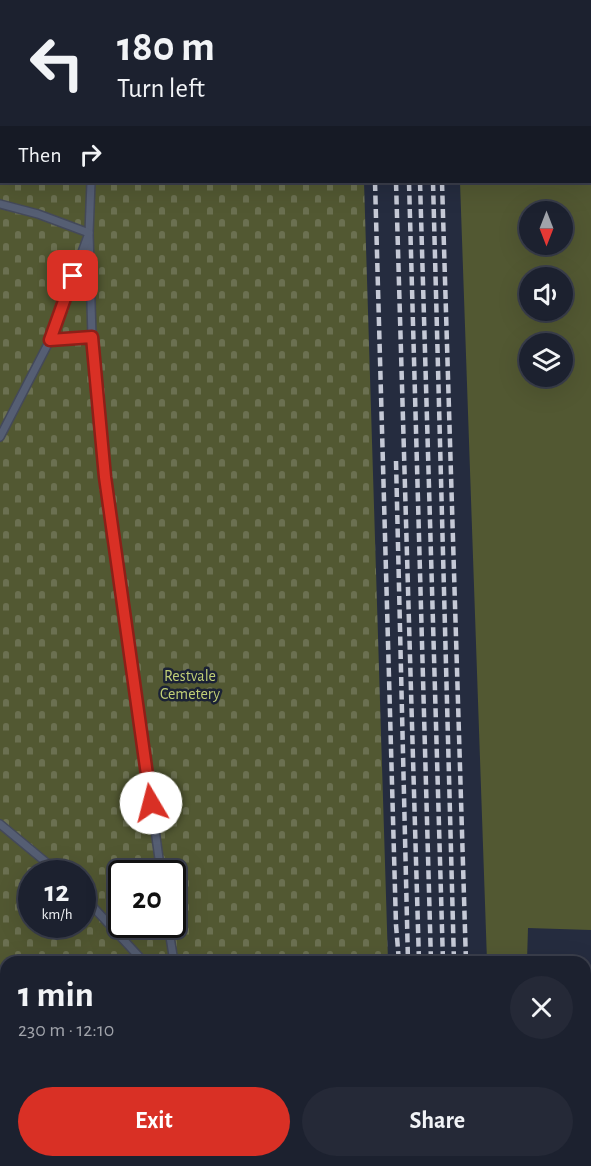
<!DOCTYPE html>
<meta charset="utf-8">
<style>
:root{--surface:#1c212f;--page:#252937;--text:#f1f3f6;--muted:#a0a3aa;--line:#3a3e4b;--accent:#d93025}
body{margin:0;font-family:"Alegreya Sans",sans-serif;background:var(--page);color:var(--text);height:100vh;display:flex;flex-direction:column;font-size:22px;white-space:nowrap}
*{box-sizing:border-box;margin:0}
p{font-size:20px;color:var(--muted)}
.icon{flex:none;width:33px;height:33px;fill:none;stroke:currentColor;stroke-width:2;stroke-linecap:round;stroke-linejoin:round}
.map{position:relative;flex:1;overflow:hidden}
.side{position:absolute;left:0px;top:956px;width:591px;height:212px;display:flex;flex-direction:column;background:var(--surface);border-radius:18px 18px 0 0;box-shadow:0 6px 24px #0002,0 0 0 2px var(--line)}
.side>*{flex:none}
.top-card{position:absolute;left:0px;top:0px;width:591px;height:183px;box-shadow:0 6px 24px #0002,0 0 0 2px var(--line);background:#1c212f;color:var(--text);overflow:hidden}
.needle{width:39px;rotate:180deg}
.controls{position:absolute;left:519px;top:201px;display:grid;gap:12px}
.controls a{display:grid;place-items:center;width:54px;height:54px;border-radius:50%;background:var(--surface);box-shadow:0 6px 24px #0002,0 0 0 2px var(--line);font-size:30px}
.speed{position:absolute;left:18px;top:860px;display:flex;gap:12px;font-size:30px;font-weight:700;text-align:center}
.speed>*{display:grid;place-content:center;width:78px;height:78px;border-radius:50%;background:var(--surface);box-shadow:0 6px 24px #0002,0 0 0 2px var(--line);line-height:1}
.speed small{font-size:15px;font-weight:400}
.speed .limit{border:3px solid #111;border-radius:9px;background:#fff;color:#111}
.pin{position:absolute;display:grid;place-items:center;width:51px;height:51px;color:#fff;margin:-26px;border-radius:12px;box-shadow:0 3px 9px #0006}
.me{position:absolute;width:66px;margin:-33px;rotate:352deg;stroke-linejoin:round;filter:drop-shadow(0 0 4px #0008)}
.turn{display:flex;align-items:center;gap:21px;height:126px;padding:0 18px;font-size:27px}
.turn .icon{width:78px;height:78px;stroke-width:2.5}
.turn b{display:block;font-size:42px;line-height:51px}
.then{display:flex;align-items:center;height:57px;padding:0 18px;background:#0003;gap:12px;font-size:22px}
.round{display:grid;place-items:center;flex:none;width:63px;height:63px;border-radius:32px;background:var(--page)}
.headline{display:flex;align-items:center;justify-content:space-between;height:102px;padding:0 18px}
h1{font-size:36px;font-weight:700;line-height:45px}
.cta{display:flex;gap:12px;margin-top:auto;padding:12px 18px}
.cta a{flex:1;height:69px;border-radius:36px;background:var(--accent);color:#fff;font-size:24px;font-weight:700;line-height:69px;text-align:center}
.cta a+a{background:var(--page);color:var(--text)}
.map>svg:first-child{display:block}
</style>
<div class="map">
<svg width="591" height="1166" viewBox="0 0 591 1166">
<defs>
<pattern id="cemetery-stones" width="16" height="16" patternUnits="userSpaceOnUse" patternTransform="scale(1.5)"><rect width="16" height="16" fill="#525832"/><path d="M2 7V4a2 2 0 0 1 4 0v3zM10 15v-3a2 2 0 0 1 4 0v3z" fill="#6b7051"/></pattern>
</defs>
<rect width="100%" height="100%" fill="#252c3f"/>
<path fill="#525832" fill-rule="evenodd" d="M454,0h137v930l-63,-2 -1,33h-40l-27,-779h130v-180zM530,212h32v32h-32zM530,278h32v32h-32zM530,344h32v32h-32z"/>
<path fill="url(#cemetery-stones)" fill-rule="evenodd" d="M0,0h359l-357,2v180h362l24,779 -382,1v199h389v5h-395zM32,873h50v51h-50zM122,873h50v51h-50z"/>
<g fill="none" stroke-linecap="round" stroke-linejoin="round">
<g stroke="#444959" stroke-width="10">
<g id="lane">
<path d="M87,0v2"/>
<path d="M91,182l-2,51 3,104"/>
<path d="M0,204l38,10 51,19 -39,107 -50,97"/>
<path d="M50,340l42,-3 11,117 58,419"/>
<path d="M0,824l59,49"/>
<path d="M82,895l62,67"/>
<path d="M168,924l6,38"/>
<path d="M203,1161l1,5"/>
<path d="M180,1166l3,-5"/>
</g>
</g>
<use href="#lane" stroke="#555e73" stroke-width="7"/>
<g stroke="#c5c9d6" stroke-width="4.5" stroke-dasharray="9 4.5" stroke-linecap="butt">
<path d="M371,0v2"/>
<path d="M383,0l1,2"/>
<path d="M404,0v2"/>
<path d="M415,0v2"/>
<path d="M435,0v2"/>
<path d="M375,182l21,743 3,37"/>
<path d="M396,182l23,780"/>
<path d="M409,182l22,780"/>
<path d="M420,182l23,780"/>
<path d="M433,182l21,780"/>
<path d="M442,182l24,780"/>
<path d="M396,461l12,501"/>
<path d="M422,1161l1,5"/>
<path d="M436,1161v5"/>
<path d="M448,1161l1,5"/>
<path d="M460,1161v5"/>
</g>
</g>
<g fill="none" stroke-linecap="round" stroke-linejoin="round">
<g stroke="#8d1f18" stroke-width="15">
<path id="route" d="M73,276l-23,64 42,-3 13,140 46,326"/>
</g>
<use href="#route" stroke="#d93025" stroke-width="10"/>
</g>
<g text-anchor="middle" stroke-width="5" stroke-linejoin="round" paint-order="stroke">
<g font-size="16" fill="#c1cf76" stroke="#1b2235">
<text x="190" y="681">Restvale<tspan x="190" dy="18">Cemetery</tspan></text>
</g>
</g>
</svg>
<div class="controls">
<a><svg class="needle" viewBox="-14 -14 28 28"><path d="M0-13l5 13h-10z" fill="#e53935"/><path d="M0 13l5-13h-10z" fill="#a0a3aa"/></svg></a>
<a><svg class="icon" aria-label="sound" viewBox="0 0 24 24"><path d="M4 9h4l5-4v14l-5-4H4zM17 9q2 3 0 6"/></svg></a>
<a><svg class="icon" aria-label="layers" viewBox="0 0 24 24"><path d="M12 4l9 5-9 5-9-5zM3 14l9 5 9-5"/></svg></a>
</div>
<div class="speed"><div>12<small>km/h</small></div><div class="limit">20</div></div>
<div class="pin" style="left:73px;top:276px;background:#d93025"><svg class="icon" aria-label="arrive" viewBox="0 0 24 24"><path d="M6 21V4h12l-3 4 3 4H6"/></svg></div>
<svg class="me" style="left:151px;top:803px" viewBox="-20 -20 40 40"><circle r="19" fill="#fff"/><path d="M0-13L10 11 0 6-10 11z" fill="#d93025"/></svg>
<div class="top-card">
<div class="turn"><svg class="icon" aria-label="left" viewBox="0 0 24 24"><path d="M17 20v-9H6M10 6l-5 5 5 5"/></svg><div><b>180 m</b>Turn left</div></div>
<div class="then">Then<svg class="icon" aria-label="right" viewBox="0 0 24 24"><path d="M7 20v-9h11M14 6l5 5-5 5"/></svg></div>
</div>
<section class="side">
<div class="headline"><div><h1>1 min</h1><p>230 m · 12:10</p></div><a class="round"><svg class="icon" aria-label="close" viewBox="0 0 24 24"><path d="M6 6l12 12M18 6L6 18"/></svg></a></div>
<div class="cta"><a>Exit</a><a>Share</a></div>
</section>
</div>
